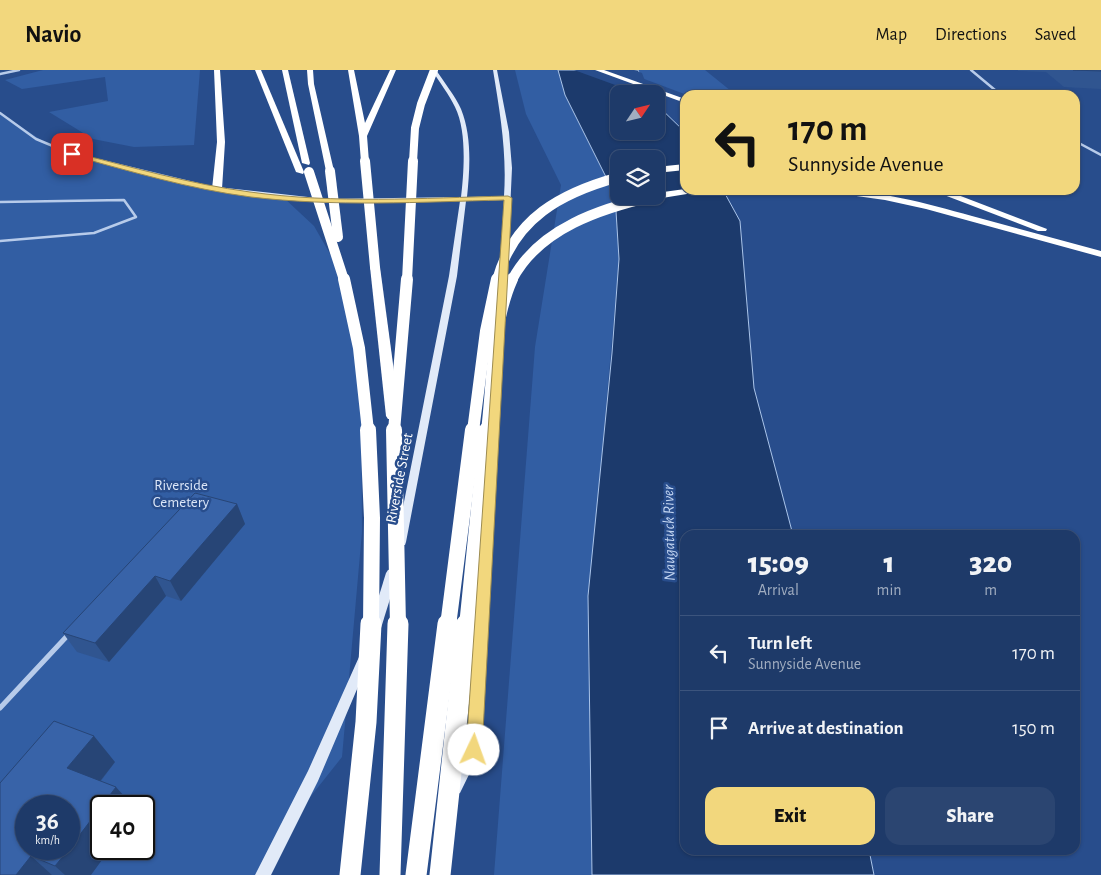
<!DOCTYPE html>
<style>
:root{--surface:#1e3a69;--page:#2b4571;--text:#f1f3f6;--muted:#a1adc0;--line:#3c547d;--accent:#f2d77d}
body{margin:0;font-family:"Alegreya Sans",sans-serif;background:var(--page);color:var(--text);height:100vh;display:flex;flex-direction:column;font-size:19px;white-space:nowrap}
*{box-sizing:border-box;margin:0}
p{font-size:16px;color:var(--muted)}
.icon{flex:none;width:28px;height:28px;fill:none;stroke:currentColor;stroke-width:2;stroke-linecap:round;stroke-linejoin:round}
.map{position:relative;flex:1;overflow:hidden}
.drawer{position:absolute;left:680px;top:460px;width:400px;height:325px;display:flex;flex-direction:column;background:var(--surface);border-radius:15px;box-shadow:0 1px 4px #0004,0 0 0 1px var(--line)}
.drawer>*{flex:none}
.banner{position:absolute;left:680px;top:20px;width:400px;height:105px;border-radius:15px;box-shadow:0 1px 4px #0004,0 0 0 1px var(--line);background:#f2d77d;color:#111;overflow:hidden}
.needle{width:32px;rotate:55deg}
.fabs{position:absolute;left:610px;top:15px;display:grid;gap:10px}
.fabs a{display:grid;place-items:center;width:55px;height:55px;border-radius:10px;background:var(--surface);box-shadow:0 1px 4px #0004,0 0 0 1px var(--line);font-size:25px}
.speed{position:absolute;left:15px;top:725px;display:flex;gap:10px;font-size:25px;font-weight:700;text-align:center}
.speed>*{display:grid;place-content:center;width:65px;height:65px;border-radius:50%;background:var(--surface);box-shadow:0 1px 4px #0004,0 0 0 1px var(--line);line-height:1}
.speed small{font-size:12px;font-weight:400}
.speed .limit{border:2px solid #111;border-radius:8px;background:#fff;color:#111}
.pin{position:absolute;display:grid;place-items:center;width:42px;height:42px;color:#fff;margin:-21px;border-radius:10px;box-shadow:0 2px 8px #0006}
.me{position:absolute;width:55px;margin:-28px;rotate:3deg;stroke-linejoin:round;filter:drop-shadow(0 0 4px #0008)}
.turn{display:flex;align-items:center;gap:18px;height:105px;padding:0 25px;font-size:22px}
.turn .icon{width:65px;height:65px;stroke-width:2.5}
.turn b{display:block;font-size:35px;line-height:42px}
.eta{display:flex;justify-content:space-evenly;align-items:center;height:85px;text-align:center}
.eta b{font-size:30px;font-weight:800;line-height:35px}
.action{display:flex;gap:10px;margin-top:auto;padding:10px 25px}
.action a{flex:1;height:58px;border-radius:15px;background:var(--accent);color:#111;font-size:20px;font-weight:800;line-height:58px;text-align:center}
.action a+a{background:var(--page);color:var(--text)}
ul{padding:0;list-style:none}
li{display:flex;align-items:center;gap:15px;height:75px;padding:0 25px;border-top:1px solid var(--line)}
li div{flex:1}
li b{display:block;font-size:19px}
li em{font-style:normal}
header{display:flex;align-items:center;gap:30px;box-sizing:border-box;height:70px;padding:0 25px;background:var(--accent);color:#111}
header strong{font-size:24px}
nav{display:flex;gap:28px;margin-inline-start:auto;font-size:18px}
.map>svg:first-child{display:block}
</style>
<header>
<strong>Navio</strong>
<nav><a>Map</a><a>Directions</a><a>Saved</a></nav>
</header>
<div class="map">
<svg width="1101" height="805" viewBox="0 0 1101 805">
<rect width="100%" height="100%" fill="#284d8c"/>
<g fill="#325ea3" fill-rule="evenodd">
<path d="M43,0h157l-6,75 -60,2 -41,-8 -44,-27 59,-11 -3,-24 -83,12 -17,-9z"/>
<path d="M515,0h43l7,25 50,100 4,64 -31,352 4,264h-98l41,-528 26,-162 -35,-71z"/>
<path d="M637,0h68l31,25h-49l-48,-18z"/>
<path d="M0,43l52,34 59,18 106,24 67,9 30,28 31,54 16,83 1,169 -20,225 -54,68 -25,50h-263zM26,736h43v43h-43zM101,736h43v43h-43z"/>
</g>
<path fill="#1c3a6c" stroke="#abc5ea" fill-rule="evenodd" d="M558,0h80l10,24h-29v37h37v-27l29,28v58h38l17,31 14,167 39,147h-108v315h184l5,25h-282l-4,-279 24,-243 7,-94 -4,-64 -50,-100zM619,89h37v37h-37z"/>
<path fill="#284d8c" d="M574,0h60l8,3 8,21h-10z"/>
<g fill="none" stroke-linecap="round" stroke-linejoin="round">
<path stroke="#b7cbea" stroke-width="2.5" d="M0,132l124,-2 12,17 -42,16 -94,8"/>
<path stroke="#b7cbea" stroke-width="5" d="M0,638l68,-73"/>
<g stroke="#b7cbea" stroke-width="2.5">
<path d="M971,0l30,25"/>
<path d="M0,4l19,-4"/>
<path d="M0,43l36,26 36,15 34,8"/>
<path d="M1075,71l26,14"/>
</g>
<path stroke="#b7cbea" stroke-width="3" d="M101,91l116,28"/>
<g fill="#e1eaf8" fill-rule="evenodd">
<path d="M432,0h4c8,12 19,26 25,39 11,27 9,60 6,88l37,-1c3,-44 -4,-83 -11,-126h4l12,62 3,36 -6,130 -4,2 -4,-2 6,-98 -38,1 -9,75 -51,266 -1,3h-8l-1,-3 53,-266 11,-75 -134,2 -109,-12 -3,-2 3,-2 109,12 135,-2c3,-26 6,-66 -6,-90 -6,-13 -16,-25 -23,-37z"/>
<path d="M495,332l5,3 -19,345 -21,43 -5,2 -5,-2 -2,-5 19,-39 23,-344z"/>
<path d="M392,499l4,1 2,3 -17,55 -2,4 -4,1 -4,-1 -2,-4 17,-55 2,-3z"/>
<path d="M363,586l4,1 2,4 -51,120 -47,94h-16l53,-104 51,-114z"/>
</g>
<g fill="#fff" fill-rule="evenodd">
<path d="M214,0h6l5,72 -3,47 -5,3 -5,-3 5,-47z"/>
<path d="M255,0h6l43,102 -1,2 -7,-2z"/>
<path d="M282,0h6l22,93 -1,2 -7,-2z"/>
<path d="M307,0h6l1,14 20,87 -4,3 -4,-3 -18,-87z"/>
<path d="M348,0h6l11,53 25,-53h6l-29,66 -4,2 -4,-2z"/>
<path d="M595,0h9l81,29v4z"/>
<path d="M685,94v6l-29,3v-6z"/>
<path d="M685,119l13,1 -5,3 -37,6 -4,-3h4v-3z"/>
<path d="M830,120c49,0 95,13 142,26 43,12 86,23 129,35v6l-175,-48 -41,-9 -50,-7z"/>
<path d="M931,120h14l102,39 -1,2h-8z"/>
<path d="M375,194l5,3 20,149 -2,3h-10l-2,-3 -16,-149z"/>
</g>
<g stroke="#fff" stroke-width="8">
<path d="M363,66l2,26"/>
<path d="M413,92l2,-34 6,-24 13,-34"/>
</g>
<g stroke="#fff" stroke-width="10">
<path d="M365,91l10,106"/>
<path d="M330,101l8,66"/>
<path d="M309,102l35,108"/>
<path d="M407,210l6,-119"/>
<path d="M497,210c17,-62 64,-87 122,-103"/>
<path d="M512,210c27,-52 90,-72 143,-84"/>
</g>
<g stroke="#fff" stroke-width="12">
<path d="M344,209l15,69 9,83"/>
<path d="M394,361l13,-152"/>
<path d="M473,361l13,-100 11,-52"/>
<path d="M487,361c6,-49 5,-108 25,-152"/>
</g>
<g stroke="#fff" stroke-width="16">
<path d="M368,360l4,88 -1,108"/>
<path d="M394,360l4,196"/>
<path d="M448,556l25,-196"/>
<path d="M467,556l20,-196"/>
</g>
<g stroke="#fff" stroke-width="21">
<path d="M350,805l16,-153 5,-98"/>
<path d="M390,805l8,-251"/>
<path d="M416,805l32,-251"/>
<path d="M440,805l27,-251"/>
</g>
</g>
<g fill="#305590">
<path d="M1018,0h83v19l-37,-2 -18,-15 -28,-1z"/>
<path d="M237,434l8,20 -64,77 -15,-5 -57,66 -32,-10 -14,-19z"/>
<path d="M115,692l-14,19 -10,94h-91z"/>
</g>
<g fill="#274576">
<path d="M237,434l8,20 -64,77 -11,-20z"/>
<path d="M155,506l11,20 -57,66 -14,-19z"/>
<path d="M94,666l21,26 -25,32 -23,-26z"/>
<path d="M116,717l17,19h-32v43h9l-19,26h-26l-10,-9z"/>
<path d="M31,786l21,19h-36z"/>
</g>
<g fill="#3863a8" stroke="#274576">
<path d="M1073,0h28v1z"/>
<path d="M195,423l42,11 -67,77 -15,-5 -60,67 -32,-10z"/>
<path d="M54,651l40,15 -27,32 49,19 -47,62v-43h-43v43h43l-14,17 -24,-10 -15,19h-16v-92z"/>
</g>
<path fill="#f2d77d" stroke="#9d8c51" d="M72,82c59,15 118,32 178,40 85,12 172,6 258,4l4,2 -30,552 -2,6 -6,2 -5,-2 -3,-6 38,-550c-84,2 -169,7 -253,-3 -62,-8 -121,-26 -181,-42v-2z"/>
<g text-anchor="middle" stroke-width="5" stroke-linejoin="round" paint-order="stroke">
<g font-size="15" fill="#fff" stroke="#284d8c">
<text transform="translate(399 408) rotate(-79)" y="5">Riverside Street</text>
</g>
<g font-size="15" fill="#dbe6f8" stroke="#284d8c">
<text x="181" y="420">Riverside<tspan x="181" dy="17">Cemetery</tspan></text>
</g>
<g font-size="16" font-style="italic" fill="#c3d5f1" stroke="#284d8c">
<text transform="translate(668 463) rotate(-91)" y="6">Naugatuck River</text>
</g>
</g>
</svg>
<div class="fabs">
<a><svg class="needle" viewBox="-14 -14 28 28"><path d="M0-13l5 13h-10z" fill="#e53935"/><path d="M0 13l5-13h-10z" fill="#a1adc0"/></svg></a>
<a><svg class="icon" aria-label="layers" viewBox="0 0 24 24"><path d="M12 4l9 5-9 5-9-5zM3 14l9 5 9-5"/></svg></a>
</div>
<div class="speed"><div>36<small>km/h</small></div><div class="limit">40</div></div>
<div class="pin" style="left:72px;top:84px;background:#d93025"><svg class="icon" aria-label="arrive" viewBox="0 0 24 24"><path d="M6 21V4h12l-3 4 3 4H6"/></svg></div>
<svg class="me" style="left:474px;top:680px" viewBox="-20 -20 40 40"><circle r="19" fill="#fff"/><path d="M0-13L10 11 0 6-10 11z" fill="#f2d77d"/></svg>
<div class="banner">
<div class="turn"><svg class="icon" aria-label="left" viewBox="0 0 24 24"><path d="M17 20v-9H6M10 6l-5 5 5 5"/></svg><div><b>170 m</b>Sunnyside Avenue</div></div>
</div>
<section class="drawer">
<div class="eta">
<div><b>15:09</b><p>Arrival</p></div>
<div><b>1</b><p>min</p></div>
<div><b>320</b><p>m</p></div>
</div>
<ul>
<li><svg class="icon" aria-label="left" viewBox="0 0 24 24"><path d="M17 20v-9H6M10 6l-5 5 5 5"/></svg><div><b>Turn left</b><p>Sunnyside Avenue</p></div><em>170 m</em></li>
<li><svg class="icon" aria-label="arrive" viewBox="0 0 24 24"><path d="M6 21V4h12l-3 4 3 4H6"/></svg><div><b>Arrive at destination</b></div><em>150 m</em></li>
</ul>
<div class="action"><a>Exit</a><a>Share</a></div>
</section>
</div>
